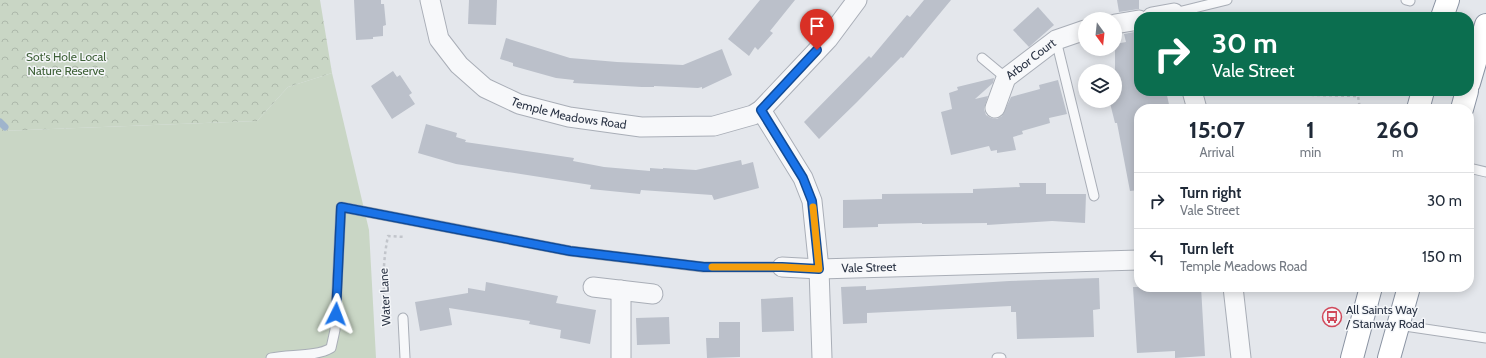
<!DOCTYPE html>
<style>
:root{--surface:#fff;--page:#f2f2f3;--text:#1f2937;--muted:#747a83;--line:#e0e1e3}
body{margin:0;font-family:Cabin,sans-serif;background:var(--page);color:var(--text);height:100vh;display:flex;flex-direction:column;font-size:15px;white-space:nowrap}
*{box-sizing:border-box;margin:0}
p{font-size:13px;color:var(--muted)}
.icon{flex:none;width:22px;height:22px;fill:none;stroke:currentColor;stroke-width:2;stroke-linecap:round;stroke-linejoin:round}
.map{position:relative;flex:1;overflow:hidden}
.sheet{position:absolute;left:1134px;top:104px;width:340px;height:188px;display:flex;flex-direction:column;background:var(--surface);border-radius:16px;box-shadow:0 2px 10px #0003}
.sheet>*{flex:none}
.guide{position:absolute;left:1134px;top:12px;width:340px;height:84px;border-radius:16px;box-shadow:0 2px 10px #0003;background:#0b6e4f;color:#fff;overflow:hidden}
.needle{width:26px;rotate:165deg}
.tools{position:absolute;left:1078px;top:12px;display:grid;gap:8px}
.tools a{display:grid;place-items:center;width:44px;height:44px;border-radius:50%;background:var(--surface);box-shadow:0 2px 10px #0003;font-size:20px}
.pin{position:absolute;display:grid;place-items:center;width:34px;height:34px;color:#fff;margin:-41px -17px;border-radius:50% 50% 50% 0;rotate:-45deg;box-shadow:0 0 4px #0007}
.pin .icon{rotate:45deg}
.me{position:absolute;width:44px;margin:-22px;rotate:3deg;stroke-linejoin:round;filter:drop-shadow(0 0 3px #0008)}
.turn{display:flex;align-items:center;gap:14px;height:84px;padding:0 12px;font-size:18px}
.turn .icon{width:52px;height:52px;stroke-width:2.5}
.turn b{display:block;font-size:28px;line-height:34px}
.eta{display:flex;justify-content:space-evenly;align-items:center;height:68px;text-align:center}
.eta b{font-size:24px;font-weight:700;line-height:28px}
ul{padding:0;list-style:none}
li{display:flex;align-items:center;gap:12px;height:56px;padding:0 12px;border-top:1px solid var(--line)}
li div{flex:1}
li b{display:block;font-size:15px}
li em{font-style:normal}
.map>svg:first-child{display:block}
</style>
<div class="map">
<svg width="1486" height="358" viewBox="0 0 1486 358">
<defs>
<pattern id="park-crowns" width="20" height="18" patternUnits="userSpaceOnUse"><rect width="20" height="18" fill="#c9d6c5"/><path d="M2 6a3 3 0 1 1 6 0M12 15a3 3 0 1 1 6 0" fill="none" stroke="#adb8ab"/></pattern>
</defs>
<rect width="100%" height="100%" fill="#e4e7ec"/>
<path fill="#c9d6c5" d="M332,73l37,157 7,128h-376v-227l257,-10 31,-34z"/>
<path fill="url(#park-crowns)" d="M0,0h320l12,73 -44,14 -31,34 -257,10z"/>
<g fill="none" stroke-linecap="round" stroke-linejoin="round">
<path stroke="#9fb4cc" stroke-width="7" d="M0,122l5,5"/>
</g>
<g fill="#bbc0ca">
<path d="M354,0h27v4h3l2,21 -3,1v10l-10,1v2l-17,1z"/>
<path d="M469,0h28l-1,25 -28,-1z"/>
<path d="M760,0h35l-25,31 3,2 -15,17 -3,-3 -6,9 -21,-17z"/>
<path d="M924,0h27l-48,58 -2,-1 -44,45 -38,37 -15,-17 65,-66 2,2 36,-43 3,2z"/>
<path d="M1117,0h22v9l-20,3z"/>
<path d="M1038,7l16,18 -25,22 -16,-17z"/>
<path d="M1139,31v60h27l4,18h-31v81l-9,1 -13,-68h-2l-5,-20 5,-1v-58l11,-2 -2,-8z"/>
<path d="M506,38l64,20 47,4 66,3 39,-16 10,26 -30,14v-2l-4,1 -44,-2v1h-12l-69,-4 1,-3 -18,-2 -43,-12v-3l-13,-4z"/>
<path d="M393,71l4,6 3,-2 12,18 -3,2 6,9 -23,15 -21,-33z"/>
<path d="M994,78l-1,5 -18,16 13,-3 -4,13 2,6 5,3 6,1 5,-3 9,-19 29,-8 -1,-4 19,-5 9,34 -18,4 1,5 -28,8 1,3 -10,3 3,13 -19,3v-3l-6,1 -2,-5 -38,9 -10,-43 11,-3 -3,-16 9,-3 -1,-3z"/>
<path d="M426,124l31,9 -1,4 10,3 -1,2 109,16 -1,3 31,6 46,4v-3l13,1v-1l33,2 45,-10 1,5 11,-3 6,26 -45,12 -2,-5 -71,-5 -1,4 -50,-5 1,-4 -135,-21 -38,-11z"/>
<path d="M1019,183h27v11h40l-1,29 -33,-2 -65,4v-2l-65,1v-1l-44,1v3l-35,1v-28l39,-1v-5l91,-1v-4l47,-2z"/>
<path d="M1099,278l1,31 -7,1 1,27 -77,2 -1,-27h-5v-6l-144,7v10l-24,1 -2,-37 25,-1v4l143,-9z"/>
<path d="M486,282l72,14 -2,7 40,7 -6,34 -30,-6 1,-8 -32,-6 1,-3 -81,-13 3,17 -32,6 -5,-29 53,-9v-5l17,3z"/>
<path d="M1133,287h68l4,69 -30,2v-7l-38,2z"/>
<path d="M793,297l1,34 -32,1 -1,-33z"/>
<path d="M669,317l1,27 -33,1 -1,-27z"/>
<path d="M719,322h21v35l-33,1 -1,-20h13z"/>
</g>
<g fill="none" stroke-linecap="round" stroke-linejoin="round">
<g stroke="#a9aeb7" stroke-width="11">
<g id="service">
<path d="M1406,0l4,1"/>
<path d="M1174,13l53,-13"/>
<path d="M1056,40l38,156"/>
<path d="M982,58l24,20"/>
<path d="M1469,168l17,4"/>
<path d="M403,318l2,40"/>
<path d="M1398,325l88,13"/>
<path d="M271,358c18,-4 45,-1 60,-10l4,-18 6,-123 229,44 133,16h79"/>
<path d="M997,358h4"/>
</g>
</g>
<g stroke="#a9aeb7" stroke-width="21">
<g id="minor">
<path id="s1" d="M430,0l9,39 20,26 26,23 34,16 50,13 72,10 73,-1 39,-11 8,-5 67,-71 29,-39"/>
<path d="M1152,17l22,-4"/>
<path d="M1115,24l24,-4"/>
<path d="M1192,91l5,18"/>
<path id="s2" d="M995,108l11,-30 50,-38 29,-10"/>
<path d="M761,110l42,68 9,23 7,68 3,89"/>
<path id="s3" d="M782,267l37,2 320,-9"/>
<path d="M593,287l60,7"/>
<path d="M1233,287l8,71"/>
<path d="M621,290v68"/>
</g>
</g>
<g stroke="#8b94a3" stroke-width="24">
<g id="trunk">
<path d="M1442,17l6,-17"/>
<path d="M1469,83l17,-58"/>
<path d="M1418,109l5,-18"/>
<path d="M1462,109l5,-18"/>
<path d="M1352,358l19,-71"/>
<path d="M1389,358l20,-71"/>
</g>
</g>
<g stroke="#c2c5cb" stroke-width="2.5" stroke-dasharray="3 3" stroke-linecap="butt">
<path d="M1235,91v2l123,3 2,13"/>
<path d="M386,320c-3,-30 -4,-55 2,-84l17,1"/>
</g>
<use href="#service" stroke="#f7f8fa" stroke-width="9"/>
<use href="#minor" stroke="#f7f8fa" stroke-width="19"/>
<use href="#trunk" stroke="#fff" stroke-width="22"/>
</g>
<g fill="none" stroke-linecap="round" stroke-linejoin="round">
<g stroke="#114b97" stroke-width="10">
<path id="route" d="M336,314l5,-107 229,44 134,16h78l37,2 -7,-68 -9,-23 -42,-68 56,-60"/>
</g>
<use href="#route" stroke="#1a73e8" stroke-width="7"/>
<path stroke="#f59e0b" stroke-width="7" d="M712,267h70l37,2 -6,-62"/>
</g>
<defs>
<g id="bus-ring" transform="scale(1)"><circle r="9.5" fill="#f4f6f9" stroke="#d1495b" stroke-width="1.5"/><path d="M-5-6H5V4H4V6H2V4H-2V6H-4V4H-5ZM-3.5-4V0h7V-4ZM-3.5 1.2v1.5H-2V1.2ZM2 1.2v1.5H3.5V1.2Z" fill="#d1495b"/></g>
</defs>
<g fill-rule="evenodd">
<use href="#bus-ring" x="1332" y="317"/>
</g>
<g text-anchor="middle" stroke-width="3" stroke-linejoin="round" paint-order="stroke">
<g font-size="12" fill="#3f6138" stroke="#f4f6f9">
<text x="66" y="61">Sot's Hole Local<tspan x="66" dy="14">Nature Reserve</tspan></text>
</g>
<g font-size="12" fill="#2b3445" stroke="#f4f6f9">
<text dy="4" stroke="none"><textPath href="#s2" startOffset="63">Arbor Court</textPath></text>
<text dy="4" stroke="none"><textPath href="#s1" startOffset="196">Temple Meadows Road</textPath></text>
<text dy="4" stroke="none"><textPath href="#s3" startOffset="87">Vale Street</textPath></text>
<text transform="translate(385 297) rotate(-93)" y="4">Water Lane</text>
</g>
<g font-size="12" fill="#2b3445" stroke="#f4f6f9" text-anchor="start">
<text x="1346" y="314">All Saints Way<tspan x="1346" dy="14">/ Stanway Road</tspan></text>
</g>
</g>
</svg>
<div class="tools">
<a><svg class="needle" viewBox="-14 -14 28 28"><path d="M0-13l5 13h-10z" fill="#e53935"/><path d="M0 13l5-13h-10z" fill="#747a83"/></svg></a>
<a><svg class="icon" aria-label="layers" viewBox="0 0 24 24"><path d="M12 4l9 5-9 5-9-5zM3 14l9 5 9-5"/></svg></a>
</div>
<div class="pin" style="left:817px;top:50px;background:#d93025"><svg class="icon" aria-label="arrive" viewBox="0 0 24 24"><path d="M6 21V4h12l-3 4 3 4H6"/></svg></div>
<svg class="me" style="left:336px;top:314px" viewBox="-20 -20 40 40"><path d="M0-17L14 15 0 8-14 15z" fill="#1a73e8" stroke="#fff" stroke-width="4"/></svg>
<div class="guide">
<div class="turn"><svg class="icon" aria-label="right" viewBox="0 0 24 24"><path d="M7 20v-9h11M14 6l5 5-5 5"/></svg><div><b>30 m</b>Vale Street</div></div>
</div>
<section class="sheet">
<div class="eta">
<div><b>15:07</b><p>Arrival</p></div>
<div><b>1</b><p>min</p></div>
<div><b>260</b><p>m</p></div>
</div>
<ul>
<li><svg class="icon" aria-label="right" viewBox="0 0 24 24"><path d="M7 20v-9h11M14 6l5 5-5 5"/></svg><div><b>Turn right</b><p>Vale Street</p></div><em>30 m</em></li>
<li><svg class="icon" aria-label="left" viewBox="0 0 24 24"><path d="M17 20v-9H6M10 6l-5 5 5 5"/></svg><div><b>Turn left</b><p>Temple Meadows Road</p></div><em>150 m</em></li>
</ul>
</section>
</div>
